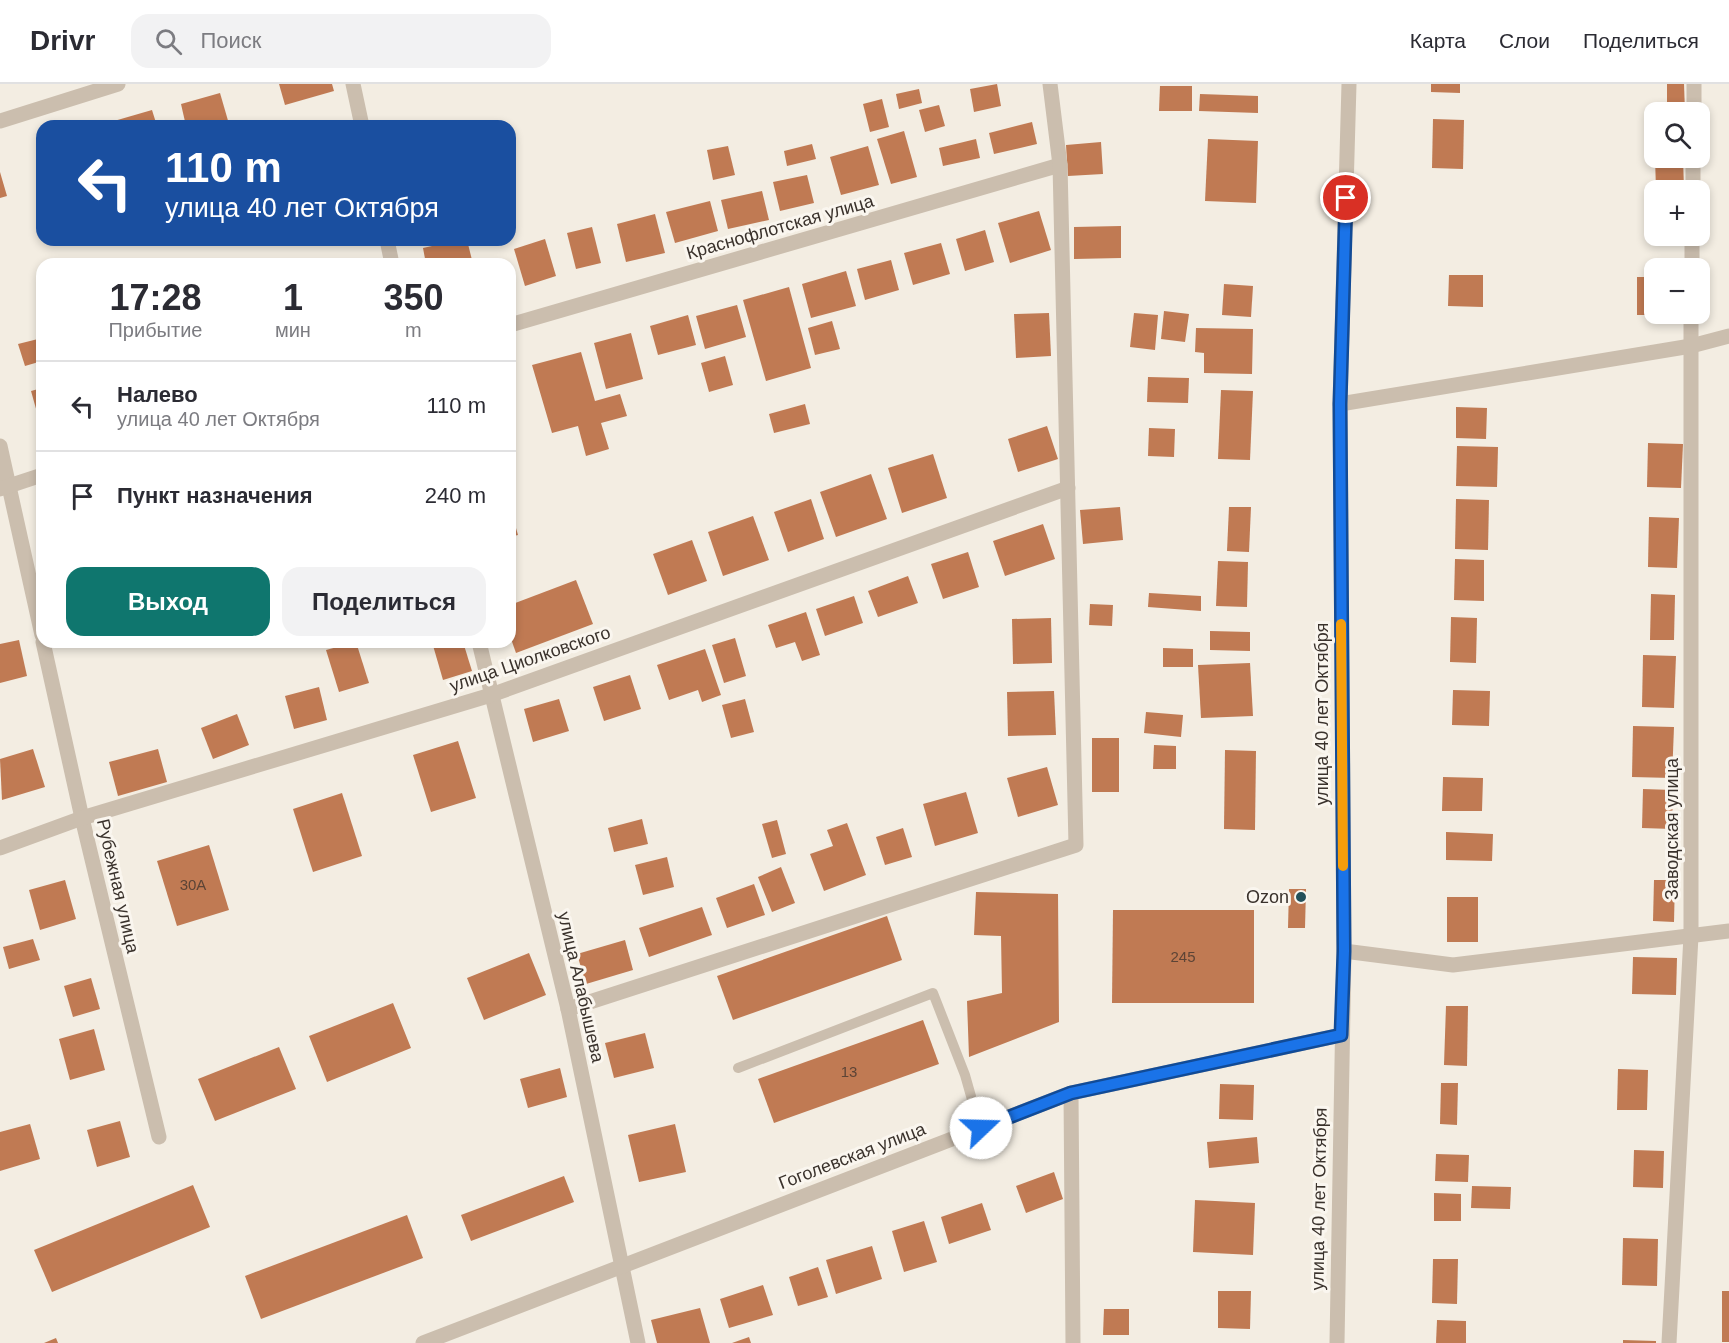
<!DOCTYPE html>
<html lang="ru">
<meta charset="utf-8">
<style>
:root{--surface:#fff;--page:#f2f2f3;--text:#2b2b33;--muted:#7c7c81;--line:#e1e1e2;--accent:#0f766e}
body{margin:0;font-family:Helvetica,sans-serif;background:var(--page);color:var(--text);height:100vh;display:flex;flex-direction:column;font-size:22px;white-space:nowrap}
*{box-sizing:border-box;margin:0}
p{font-size:20px;color:var(--muted)}
.icon{flex:none;width:33px;height:33px;fill:none;stroke:currentColor;stroke-width:2;stroke-linecap:round;stroke-linejoin:round}
.map{position:relative;flex:1;overflow:hidden}
.panel{position:absolute;left:36px;top:174px;width:480px;height:390px;display:flex;flex-direction:column;background:var(--surface);border-radius:18px;box-shadow:0 3px 9px #0003}
.panel>*{flex:none}
.banner{position:absolute;left:36px;top:36px;width:480px;height:126px;border-radius:18px;box-shadow:0 3px 9px #0003;background:#1a4fa0;color:#fff;overflow:hidden}
.controls{position:absolute;left:1644px;top:18px;display:grid;gap:12px}
.controls a{display:grid;place-items:center;width:66px;height:66px;border-radius:12px;background:var(--surface);box-shadow:0 3px 9px #0003;font-size:30px}
.pin{position:absolute;display:grid;place-items:center;width:51px;height:51px;color:#fff;margin:-26px;border:3px solid #fff;border-radius:50%;box-shadow:0 2px 6px #0007}
.me{position:absolute;width:66px;margin:-33px;rotate:69deg;stroke-linejoin:round;filter:drop-shadow(0 0 4px #0008)}
.turn{display:flex;align-items:center;gap:21px;height:126px;padding:0 30px;font-size:27px}
.turn .icon{width:78px;height:78px;stroke-width:2.5}
.turn b{display:block;font-size:42px;line-height:51px}
.eta{display:flex;justify-content:space-evenly;align-items:center;height:102px;text-align:center}
.eta b{font-size:36px;font-weight:700;line-height:42px}
.action{display:flex;gap:12px;margin-top:auto;padding:12px 30px}
.action a{flex:1;height:69px;border-radius:18px;background:var(--accent);color:#fff;font-size:24px;font-weight:700;line-height:69px;text-align:center}
.action a+a{background:var(--page);color:var(--text)}
ul{padding:0;list-style:none}
li{display:flex;align-items:center;gap:18px;height:90px;padding:0 30px;border-top:2px solid var(--line)}
li div{flex:1}
li b{display:block;font-size:22px}
li em{font-style:normal}
header{display:flex;align-items:center;gap:36px;box-sizing:border-box;height:84px;padding:0 30px;background:var(--surface);border-bottom:2px solid var(--line)}
header strong{font-size:28px}
nav{display:flex;gap:33px;margin-inline-start:auto;font-size:21px}
.search{width:420px;height:54px;background:var(--page);display:flex;align-items:center;gap:15px;box-sizing:border-box;padding:0 21px;border-radius:18px;color:var(--muted);font-size:22px}
.map>svg:first-child{display:block}
</style>
<header>
<strong>Drivr</strong>
<div class="search"><svg class="icon" aria-label="search" viewBox="0 0 24 24"><circle cx="10" cy="10" r="6"/><path d="M15 15l6 6"/></svg>Поиск</div>
<nav><a>Карта</a><a>Слои</a><a>Поделиться</a></nav>
</header>
<div class="map">
<svg width="1729" height="1259" viewBox="0 0 1729 1259">
<rect width="100%" height="100%" fill="#f3ede2"/>
<g fill="#c07a53">
<path d="M279,0h53l2,7 -49,14z"/>
<path d="M997,0l4,22 -27,6 -4,-23z"/>
<path d="M1431,0h29v9l-29,-1z"/>
<path d="M1667,0h17l1,28h-18z"/>
<path d="M1160,2h32v25h-33z"/>
<path d="M919,5l3,14 -23,6 -3,-15z"/>
<path d="M220,9l9,31 -43,2 -5,-22z"/>
<path d="M1200,10l58,2v17l-59,-2z"/>
<path d="M882,15l7,28 -19,5 -7,-28z"/>
<path d="M939,21l6,21 -20,6 -6,-22z"/>
<path d="M152,26l5,16h-42l-1,-5z"/>
<path d="M1433,35l31,1 -1,49 -31,-1z"/>
<path d="M1032,38l5,22 -43,10 -5,-21z"/>
<path d="M904,47l13,46 -26,7 -14,-45z"/>
<path d="M976,55l4,19 -37,8 -4,-18z"/>
<path d="M1208,55l50,2 -2,62 -51,-2z"/>
<path d="M1101,58l2,32 -35,2 -2,-31z"/>
<path d="M812,60l4,15 -29,7 -3,-15z"/>
<path d="M728,62l7,29 -22,5 -6,-30z"/>
<path d="M868,62l11,39 -38,10 -11,-38z"/>
<path d="M1655,74h28l1,32h-28z"/>
<path d="M0,88l7,24 -7,2z"/>
<path d="M807,91l7,28 -34,8 -7,-29z"/>
<path d="M762,107l7,29 -41,9 -7,-29z"/>
<path d="M710,117l8,30 -43,12 -9,-31z"/>
<path d="M1039,127l12,39 -41,13 -12,-40z"/>
<path d="M655,130l10,39 -39,9 -9,-38z"/>
<path d="M1121,142v32l-47,1v-32z"/>
<path d="M592,143l9,36 -25,6 -9,-36z"/>
<path d="M985,146l9,32 -29,9 -9,-32z"/>
<path d="M545,155l11,37 -31,10 -11,-37z"/>
<path d="M459,156h8l6,24h-47l-3,-16z"/>
<path d="M941,159l9,31 -37,11 -9,-32z"/>
<path d="M891,176l8,30 -34,10 -8,-31z"/>
<path d="M846,187l10,35 -45,12 -9,-34z"/>
<path d="M1449,191h34v32l-35,-1z"/>
<rect x="1637" y="193" width="17" height="38"/>
<path d="M1224,200l29,2 -2,31 -29,-2z"/>
<path d="M789,203l22,81 -45,13 -23,-81z"/>
<path d="M737,221l9,32 -41,12 -9,-33z"/>
<path d="M1164,227l25,3 -4,28 -24,-3z"/>
<path d="M1049,229l2,43 -35,2 -2,-44z"/>
<path d="M1134,229l24,2 -3,35 -25,-3z"/>
<path d="M688,231l8,30 -38,10 -8,-29z"/>
<path d="M832,237l8,28 -25,6 -7,-27z"/>
<path d="M1196,244l57,1 -1,45 -48,-1v-20l-9,-1z"/>
<path d="M631,249l12,46 -37,10 -12,-46z"/>
<path d="M42,254v23l-17,5 -7,-22z"/>
<path d="M581,268l14,49 25,-7 7,22 -26,7 8,26 -23,7 -8,-30 -26,7 -20,-68z"/>
<path d="M725,272l8,29 -24,7 -8,-29z"/>
<path d="M1148,293l41,1 -1,25 -41,-1z"/>
<path d="M42,304v34l-2,1 -9,-32z"/>
<path d="M1221,306l32,1 -3,69 -32,-1z"/>
<path d="M805,320l5,20 -36,9 -5,-19z"/>
<path d="M1456,323l31,1 -1,31 -30,-1z"/>
<path d="M1047,342l11,33 -40,13 -10,-33z"/>
<path d="M1149,344l26,1 -1,28 -26,-1z"/>
<path d="M1648,359l35,1 -2,44 -34,-1z"/>
<path d="M1457,362l41,1 -1,40 -41,-1z"/>
<path d="M933,370l14,44 -45,15 -14,-45z"/>
<path d="M871,390l16,45 -51,18 -16,-45z"/>
<path d="M811,415l13,40 -36,13 -14,-40z"/>
<path d="M1456,415l33,1 -1,50 -33,-1z"/>
<path d="M510,423l8,28 -8,2z"/>
<path d="M1120,423l3,33 -40,4 -3,-34z"/>
<path d="M1229,423h22l-2,45 -22,-1z"/>
<path d="M753,432l16,44 -46,16 -15,-44z"/>
<path d="M1649,433l30,1 -2,50 -29,-1z"/>
<path d="M1043,440l12,35 -50,17 -12,-35z"/>
<path d="M692,456l15,41 -39,14 -15,-41z"/>
<path d="M968,468l11,35 -36,12 -12,-35z"/>
<path d="M1455,475l29,1v41l-30,-1z"/>
<path d="M1218,477l30,1 -1,45 -31,-1z"/>
<path d="M908,492l10,27 -40,14 -10,-26z"/>
<path d="M576,496l17,44 -77,29 -6,-17v-31z"/>
<path d="M1149,509l52,3v15l-53,-4z"/>
<path d="M1651,510l24,1 -1,45h-24z"/>
<path d="M854,512l9,27 -38,13 -9,-27z"/>
<path d="M1090,520l23,1 -1,21 -23,-1z"/>
<path d="M806,528l14,43 -18,6 -7,-19 -19,6 -8,-23z"/>
<path d="M1451,533l26,1 -1,45 -26,-1z"/>
<path d="M1051,534l1,45 -39,1 -1,-45z"/>
<path d="M1210,547l40,1v19l-40,-1z"/>
<path d="M735,554l11,38 -22,7 -12,-38z"/>
<path d="M19,556l8,36 -27,7v-39z"/>
<path d="M356,558l13,41 -30,9 -13,-42z"/>
<path d="M432,558h31l9,29 -29,9z"/>
<path d="M1163,564l30,1v18h-30z"/>
<path d="M705,565l16,46 -19,7 -4,-12 -29,10 -12,-35z"/>
<path d="M1643,571l33,1 -2,52 -32,-1z"/>
<path d="M1250,579l3,53 -52,2 -3,-53z"/>
<path d="M630,591l11,34 -37,12 -11,-34z"/>
<path d="M319,603l8,33 -33,9 -9,-33z"/>
<path d="M1453,606l37,1 -1,35 -37,-1z"/>
<path d="M1054,607l2,44 -48,1 -1,-44z"/>
<path d="M559,615l10,32 -36,11 -9,-33z"/>
<path d="M745,615l9,33 -23,6 -9,-33z"/>
<path d="M1146,628l37,3 -2,22 -37,-4z"/>
<path d="M237,630l12,31 -36,14 -12,-31z"/>
<path d="M1633,642l41,1 -2,51 -40,-1z"/>
<rect x="1092" y="654" width="27" height="54"/>
<path d="M458,657l18,57 -45,14 -18,-57z"/>
<path d="M1154,661l22,1v23h-23z"/>
<path d="M33,665l12,38 -43,13 -2,-41z"/>
<path d="M158,665l9,33 -49,14 -9,-34z"/>
<path d="M1225,666l31,1 -1,79 -31,-1z"/>
<path d="M1047,683l11,38 -40,12 -11,-39z"/>
<path d="M1443,693l40,1 -1,33h-40z"/>
<path d="M1643,705l30,1 -1,39 -30,-1z"/>
<path d="M966,708l12,41 -43,13 -12,-42z"/>
<path d="M342,709l20,63 -49,16 -20,-63z"/>
<path d="M642,735l6,25 -34,8 -6,-24z"/>
<path d="M777,736l9,34 -14,4 -10,-34z"/>
<path d="M847,739l19,52 -42,16 -14,-37 23,-8 -6,-16z"/>
<path d="M903,744l9,29 -27,8 -9,-28z"/>
<path d="M1446,748l47,2 -1,27 -46,-1z"/>
<path d="M209,761l20,65 -52,16 -20,-65z"/>
<path d="M667,773l7,30 -31,8 -8,-30z"/>
<path d="M781,783l14,36 -23,9 -14,-35z"/>
<path d="M65,796l11,39 -36,11 -11,-40z"/>
<path d="M1654,796h21l-1,42 -21,-1z"/>
<path d="M754,800l11,31 -38,13 -11,-30z"/>
<path d="M1289,805h17l-1,39h-17z"/>
<path d="M976,808l82,2 1,128 -90,35 -2,-56 35,-8 -1,-57 -27,-1z"/>
<rect x="1447" y="813" width="31" height="45"/>
<path d="M702,823l10,28 -63,22 -10,-29z"/>
<path d="M1113,826h141v93h-142z"/>
<path d="M887,832l15,44 -169,60 -16,-44z"/>
<path d="M33,855l7,21 -31,9 -6,-22z"/>
<path d="M625,856l8,30 -47,14 -9,-30z"/>
<path d="M529,869l17,42 -62,25 -17,-42z"/>
<path d="M1633,873l44,1 -1,37 -44,-1z"/>
<path d="M91,894l9,31 -27,8 -9,-31z"/>
<path d="M393,919l18,45 -84,34 -18,-46z"/>
<path d="M1446,922h22l-1,60 -23,-1z"/>
<path d="M923,936l16,44 -165,59 -16,-44z"/>
<path d="M94,945l11,41 -35,10 -11,-41z"/>
<path d="M645,949l9,35 -40,10 -9,-35z"/>
<path d="M279,963l17,42 -81,32 -17,-42z"/>
<path d="M560,984l7,29 -39,11 -8,-29z"/>
<path d="M1618,985l30,1 -1,40h-30z"/>
<path d="M1441,999h17l-1,42 -17,-1z"/>
<path d="M1220,1000l34,1 -1,35 -34,-1z"/>
<path d="M120,1037l10,36 -33,10 -10,-37z"/>
<path d="M30,1040l10,35 -40,12v-39z"/>
<path d="M675,1040l11,48 -47,10 -11,-47z"/>
<path d="M1257,1053l2,26 -50,5 -2,-26z"/>
<path d="M1634,1066l30,1 -1,37 -30,-1z"/>
<path d="M1436,1070l33,1 -1,27 -33,-1z"/>
<path d="M1054,1088l9,27 -37,14 -10,-27z"/>
<path d="M564,1092l10,26 -103,39 -10,-26z"/>
<path d="M193,1101l17,42 -158,65 -18,-42z"/>
<path d="M1472,1102l39,1 -1,22 -39,-1z"/>
<path d="M1434,1109l27,1v27h-27z"/>
<path d="M1195,1116l60,3 -2,52 -60,-3z"/>
<path d="M982,1119l9,27 -42,14 -8,-27z"/>
<path d="M407,1131l16,43 -162,61 -16,-43z"/>
<path d="M924,1137l13,41 -33,10 -12,-41z"/>
<path d="M1623,1154l35,1 -1,47 -35,-1z"/>
<path d="M872,1162l10,33 -46,15 -10,-34z"/>
<path d="M1433,1175h25l-1,45 -25,-1z"/>
<path d="M818,1183l10,30 -30,9 -9,-29z"/>
<path d="M763,1201l10,30 -44,13 -9,-29z"/>
<path d="M1218,1207h33l-1,38 -32,-1z"/>
<rect x="1722" y="1207" width="7" height="51"/>
<path d="M700,1224l10,35h-53l-6,-23z"/>
<path d="M1104,1225h25v26h-26z"/>
<path d="M1437,1236l29,1v22h-30z"/>
<path d="M749,1253l2,6h-19z"/>
<path d="M56,1254l2,5h-14z"/>
<path d="M1623,1256l33,1v2h-33z"/>
</g>
<g fill="none" stroke-linecap="round" stroke-linejoin="round">
<path stroke="#cbbeae" stroke-width="10" d="M738,984l195,-75 32,82 15,53"/>
<g stroke="#cbbeae" stroke-width="15">
<path d="M353,0l9,42"/>
<path d="M1694,28v-28"/>
<path d="M0,37l118,-37"/>
<path d="M1693,106v-32"/>
<path d="M387,156l5,24"/>
<path d="M1692,184v-32"/>
<path d="M510,241l550,-160"/>
<path d="M1340,320l351,-58 38,-10"/>
<path d="M0,362l42,189"/>
<path d="M0,405l42,-14"/>
<path d="M43,558l39,176 77,319"/>
<path d="M479,558l89,367 70,334"/>
<path d="M0,764l82,-30 409,-123 577,-207"/>
<path d="M1344,867l109,14 276,-34"/>
<path d="M568,925l508,-164 -16,-680 -10,-81"/>
<path d="M1071,1009l2,250"/>
<path d="M423,1259l648,-250 270,-58"/>
<path d="M1669,1259l22,-407v-622"/>
</g>
<path stroke="#cbbeae" stroke-width="15" d="M1337,1259l7,-392 -4,-547 9,-320"/>
</g>
<g fill="none" stroke-linecap="round" stroke-linejoin="round">
<g stroke="#114b97" stroke-width="15">
<path id="route" d="M981,1044l90,-35 270,-58 3,-84 -4,-547 6,-206"/>
</g>
<use href="#route" stroke="#1a73e8" stroke-width="10"/>
<path stroke="#f59e0b" stroke-width="10" d="M1341,540l2,242"/>
</g>
<circle fill="#23505a" stroke="#faf6ef" stroke-width="2" cx="1301" cy="813" r="6"/>
<g text-anchor="middle" stroke-width="6" stroke-linejoin="round" paint-order="stroke">
<g font-size="15" fill="#5c4436">
<text x="193" y="806">30А</text>
<text x="1183" y="878">245</text>
<text x="849" y="993">13</text>
</g>
<g font-size="18" fill="#3a322c" stroke="#faf6ef">
<text transform="translate(780 143) rotate(-16)" y="6">Краснофлотская улица</text>
<text transform="translate(530 575) rotate(-19)" y="6">улица Циолковского</text>
<text transform="translate(1322 630) rotate(-90)" y="6">улица 40 лет Октября</text>
<text transform="translate(1672 745) rotate(-90)" y="6">Заводская улица</text>
<text transform="translate(118 802) rotate(77)" y="6">Рубежная улица</text>
<text transform="translate(581 903) rotate(77)" y="6">улица Алабышева</text>
<text transform="translate(852 1072) rotate(-21)" y="6">Гоголевская улица</text>
<text transform="translate(1319 1115) rotate(-89)" y="6">улица 40 лет Октября</text>
</g>
<g font-size="18" fill="#3a322c" stroke="#faf6ef" text-anchor="end">
<text x="1289" y="819">Ozon</text>
</g>
</g>
</svg>
<div class="controls">
<a><svg class="icon" aria-label="search" viewBox="0 0 24 24"><circle cx="10" cy="10" r="6"/><path d="M15 15l6 6"/></svg></a>
<a>+</a>
<a>−</a>
</div>
<div class="pin" style="left:1346px;top:114px;background:#d93025"><svg class="icon" aria-label="arrive" viewBox="0 0 24 24"><path d="M6 21V4h12l-3 4 3 4H6"/></svg></div>
<svg class="me" style="left:981px;top:1044px" viewBox="-20 -20 40 40"><circle r="19" fill="#fff"/><path d="M0-13L10 11 0 6-10 11z" fill="#1a73e8"/></svg>
<div class="banner">
<div class="turn"><svg class="icon" aria-label="left" viewBox="0 0 24 24"><path d="M17 20v-9H6M10 6l-5 5 5 5"/></svg><div><b>110 m</b>улица 40 лет Октября</div></div>
</div>
<section class="panel">
<div class="eta">
<div><b>17:28</b><p>Прибытие</p></div>
<div><b>1</b><p>мин</p></div>
<div><b>350</b><p>m</p></div>
</div>
<ul>
<li><svg class="icon" aria-label="left" viewBox="0 0 24 24"><path d="M17 20v-9H6M10 6l-5 5 5 5"/></svg><div><b>Налево</b><p>улица 40 лет Октября</p></div><em>110 m</em></li>
<li><svg class="icon" aria-label="arrive" viewBox="0 0 24 24"><path d="M6 21V4h12l-3 4 3 4H6"/></svg><div><b>Пункт назначения</b></div><em>240 m</em></li>
</ul>
<div class="action"><a>Выход</a><a>Поделиться</a></div>
</section>
</div>
